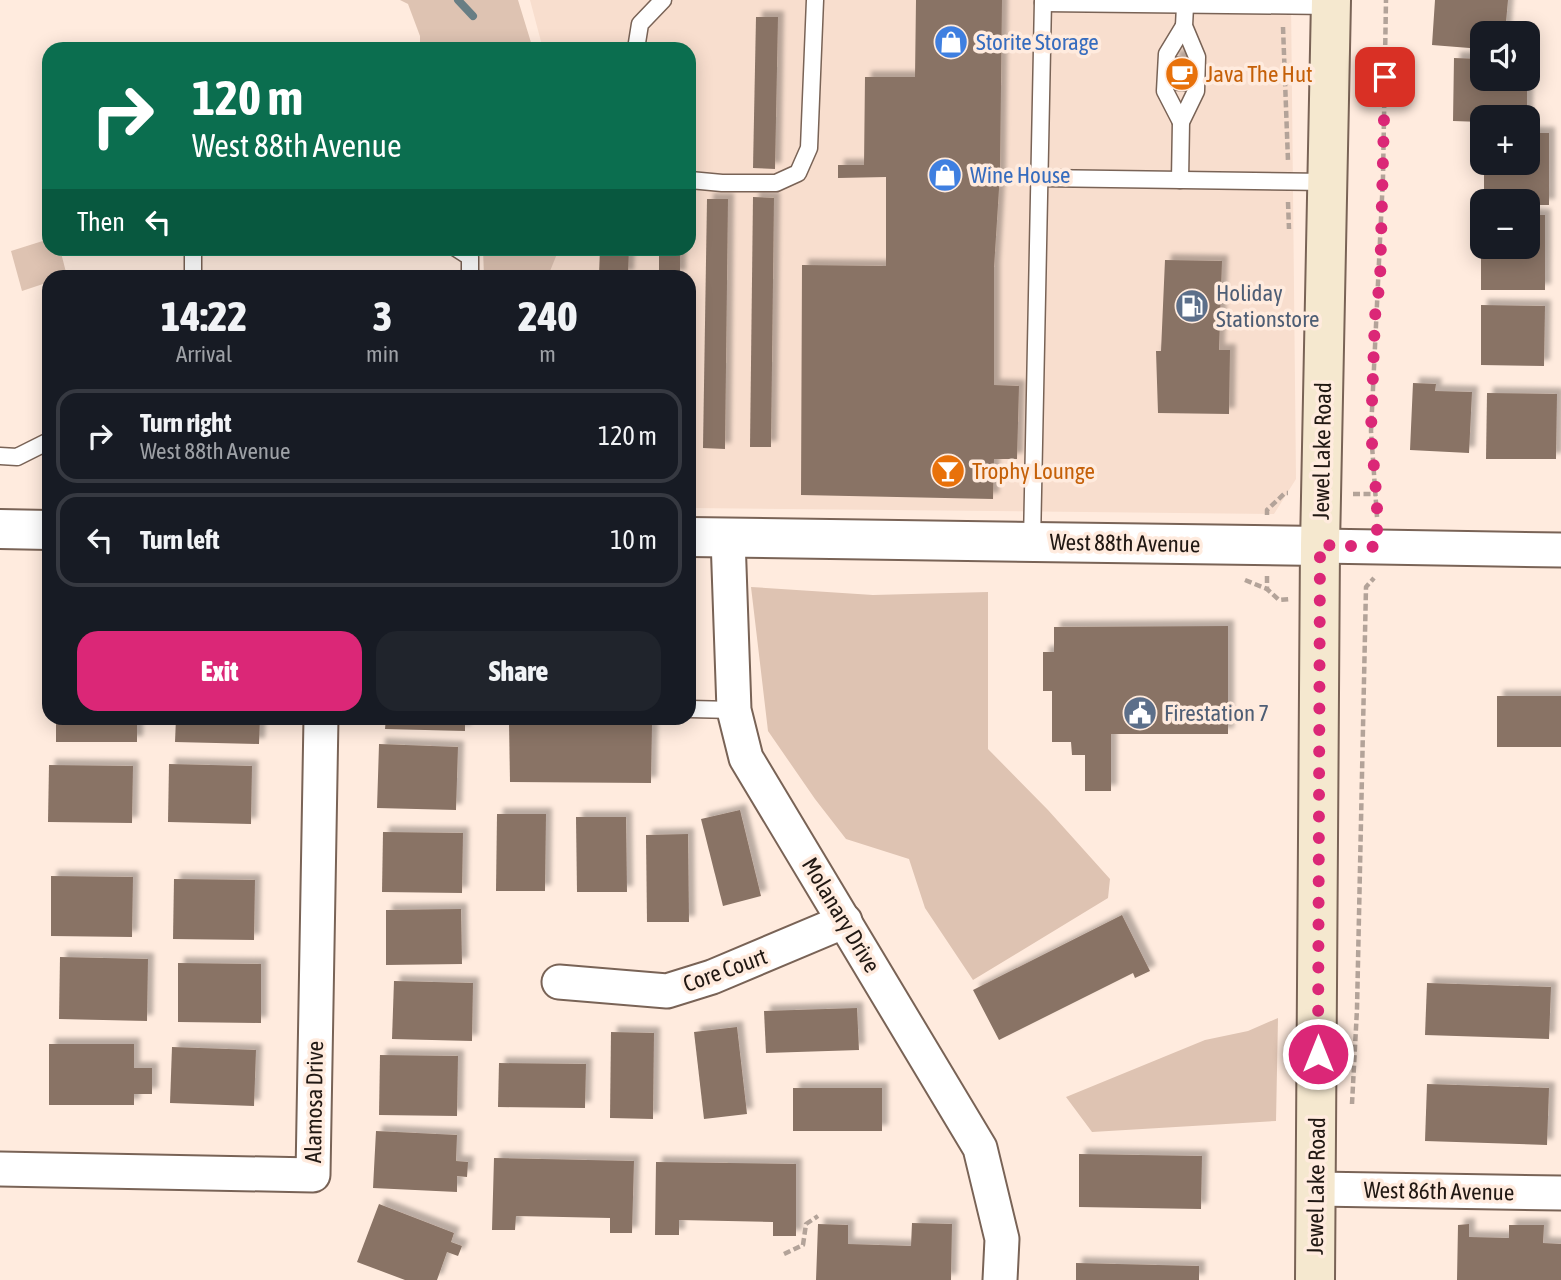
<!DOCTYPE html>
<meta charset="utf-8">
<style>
:root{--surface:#171b24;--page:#20242c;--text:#f1f3f6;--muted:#9ea1a6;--line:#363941;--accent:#db2777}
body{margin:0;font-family:"Asap Condensed",sans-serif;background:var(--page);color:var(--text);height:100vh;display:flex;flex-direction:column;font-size:26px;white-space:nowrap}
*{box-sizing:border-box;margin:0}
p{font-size:23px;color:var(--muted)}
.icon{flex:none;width:38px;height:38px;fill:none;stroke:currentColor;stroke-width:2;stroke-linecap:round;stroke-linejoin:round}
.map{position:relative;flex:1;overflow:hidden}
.drawer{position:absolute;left:42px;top:270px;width:654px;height:455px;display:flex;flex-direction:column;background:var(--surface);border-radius:21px;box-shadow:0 4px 18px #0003}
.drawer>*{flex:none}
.banner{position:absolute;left:42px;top:42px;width:654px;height:214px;border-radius:21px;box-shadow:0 4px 18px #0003;background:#0b6e4f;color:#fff;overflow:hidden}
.fabs{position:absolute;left:1470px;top:21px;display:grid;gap:14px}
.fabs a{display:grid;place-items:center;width:70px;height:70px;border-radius:14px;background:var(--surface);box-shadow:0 4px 18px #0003;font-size:35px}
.pin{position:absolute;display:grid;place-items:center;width:60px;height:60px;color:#fff;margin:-30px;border-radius:14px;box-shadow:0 4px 10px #0006}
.me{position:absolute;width:77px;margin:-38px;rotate:0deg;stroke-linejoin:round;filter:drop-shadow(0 0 5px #0008)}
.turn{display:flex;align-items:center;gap:24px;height:147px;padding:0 35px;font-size:32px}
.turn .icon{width:91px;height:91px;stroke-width:2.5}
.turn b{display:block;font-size:49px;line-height:60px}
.then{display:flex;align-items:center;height:66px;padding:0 35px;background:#0003;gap:14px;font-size:26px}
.eta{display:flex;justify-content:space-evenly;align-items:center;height:119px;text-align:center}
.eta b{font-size:42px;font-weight:800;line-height:49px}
.action{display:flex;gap:14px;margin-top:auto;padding:14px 35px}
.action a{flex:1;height:80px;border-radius:21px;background:var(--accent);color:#fff;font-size:28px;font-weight:800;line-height:80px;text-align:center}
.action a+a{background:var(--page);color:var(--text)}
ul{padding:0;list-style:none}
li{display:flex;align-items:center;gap:21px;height:94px;margin:0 14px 10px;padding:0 21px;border:4px solid var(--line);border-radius:21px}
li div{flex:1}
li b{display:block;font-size:26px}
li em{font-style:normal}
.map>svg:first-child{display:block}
</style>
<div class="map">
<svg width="1561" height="1280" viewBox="0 0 1561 1280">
<defs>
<filter id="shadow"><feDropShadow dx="6" dy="-6" stdDeviation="2" flood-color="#0004"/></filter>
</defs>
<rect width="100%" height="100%" fill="#ffebde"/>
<path fill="#f8dece" d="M530,0h761l5,479 -22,35 -584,-6v-232h-144l13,-27 131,-1v-199h-147z"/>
<g fill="#dec3b2">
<path d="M400,0h118l15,49h-113v-13l-12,-32z"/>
<path d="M49,239v9l11,1 7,27h-18v6l-27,9 -11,-40z"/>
<path d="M483,249v-1l76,1 -11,27h-64z"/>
<path d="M751,587l122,8 115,-3v157l60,61 62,69 -2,19 -135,82 -48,-72 -16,-49 -63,-20 -31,-40 -47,-68z"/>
<path d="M1278,1018l-2,103 -184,11 -26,-35 139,-57 43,-9z"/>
</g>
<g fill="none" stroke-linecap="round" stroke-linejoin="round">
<path stroke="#687e84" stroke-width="8" d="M458,0l15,16"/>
</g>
<g fill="#897365" filter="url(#shadow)">
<path d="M916,0h86l-2,173 -6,95v117l25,1 -2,73h-23l-1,40 -192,-4 1,-230 84,1v-89l-48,1v-13h26l1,-88h50z"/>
<path d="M1435,0h73l-3,33h-23v16l-50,-4z"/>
<path d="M756,17h22l-3,152 -22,-1z"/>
<path d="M1173,56l18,1 -1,35 -18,-1z"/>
<path d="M1454,58l28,1v20h45v38h-45v5l-29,-1z"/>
<path d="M1528,133h21v72h-21v-4h-44v-38h44z"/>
<path d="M753,197l21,1 -3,249h-21z"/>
<path d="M707,199h21l-3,250 -22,-1z"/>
<path d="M1528,215h17v75h-64v-43h47z"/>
<path d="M600,248h29l-1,28h-29z"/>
<rect x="659" y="248" width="21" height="28"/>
<path d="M1165,260l57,1 -3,89h11l-1,64 -71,-1 -2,-62h5z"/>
<path d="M1481,305l64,1 -1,60 -63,-1z"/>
<path d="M1413,383l23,1 -1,7 37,1 -3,61 -59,-3z"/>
<path d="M1487,393l70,1 -1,65h-70z"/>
<path d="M1228,626v108h-117v57h-26v-36h-13l-1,-13h-19v-51h-9v-39h11v-25z"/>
<rect x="1497" y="696" width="64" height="51"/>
<rect x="56" y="718" width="81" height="24"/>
<path d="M176,718h84l-1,26 -84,-2z"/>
<path d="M386,718h79v13l-80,-2z"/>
<path d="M509,722l143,3 -1,58 -141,-1z"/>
<path d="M379,744l79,3 -2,63 -79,-2z"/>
<path d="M169,764l83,2 -1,58 -83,-2z"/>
<path d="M49,765l84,1 -1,57 -84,-1z"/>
<path d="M740,810l21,86 -38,10 -22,-87z"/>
<path d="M497,814h49l-1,77h-49z"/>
<path d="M576,817h50l1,75h-50z"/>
<path d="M383,832l80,1 -1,60 -80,-1z"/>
<path d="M688,834l1,88h-42l-1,-87z"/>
<path d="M51,876l82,1 -1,60 -81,-1z"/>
<path d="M174,879l81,1 -1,60 -81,-1z"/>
<path d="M461,909l1,55 -76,1v-55z"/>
<path d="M1122,915l28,56 -15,7 -2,-5 -134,67 -26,-50z"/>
<path d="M60,957l88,2 -1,62 -88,-2z"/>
<path d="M178,963l83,1v59l-83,-1z"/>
<path d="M394,981l79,2 -1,58 -80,-2z"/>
<path d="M1427,983l124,4 -2,52 -124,-4z"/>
<path d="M857,1008l2,42 -93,3 -2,-42z"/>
<path d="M737,1027l10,87 -43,5 -10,-87z"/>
<path d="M611,1032l43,1 -1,86 -43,-1z"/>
<path d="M49,1044h85v24h18v26h-18v11h-85z"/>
<path d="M172,1047l84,3 -2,56 -84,-3z"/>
<path d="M380,1055l78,1 -1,60 -78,-1z"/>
<path d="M499,1063l87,1 -1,44 -87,-1z"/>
<path d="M1427,1084l122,4 -2,57 -122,-4z"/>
<rect x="793" y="1088" width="89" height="43"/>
<path d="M376,1131l81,4 -1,26 12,1 -1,15 -10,-1v16l-84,-4z"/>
<path d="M1079,1154l123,2 -1,53 -122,-2z"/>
<path d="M494,1158l140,3 -2,72h-22v-15l-94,-2 -1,14h-23z"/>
<path d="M656,1162l140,2v72h-23v-14l-94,-2v15h-24z"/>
<path d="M379,1204l75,29 -3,9 11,4 -4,10 -11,-4 -10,28h-32l-48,-18z"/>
<path d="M912,1223l40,1 -1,56h-135l2,-56 30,1v19l63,2z"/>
<path d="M1469,1224v13l40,1v-13h35l-1,18 18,1v36h-104l1,-55z"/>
<path d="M1076,1263l123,3v14h-123z"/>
</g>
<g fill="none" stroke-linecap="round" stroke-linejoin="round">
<g stroke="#796356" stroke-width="19">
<g id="service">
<path d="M1043,3l288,3"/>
<path d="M636,49l4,-25 23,-24"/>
<path d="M1181,122l-16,-31 2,-37 17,-28"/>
<path d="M1039,178l287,4"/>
<path d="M690,180l32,3h54l22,-10 11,-25 6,-148"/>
<path d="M1180,180l1,-58 15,-31 1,-34 -13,-31 1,-20"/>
<path d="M456,248l14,9v19"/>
<path d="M193,276v-28"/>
<path d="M0,456l17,1 32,-16"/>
<path d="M1032,542l11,-542"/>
<path d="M690,709l44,1"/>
</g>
</g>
<g stroke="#796356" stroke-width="37">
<g id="minor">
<path d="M728,538l6,172 12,48 234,390 22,91 -2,41"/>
<path d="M1320,546l241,4"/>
<path d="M559,982l108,9 45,-14 133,-56"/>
<path d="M0,1169l313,6 8,-457"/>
<path d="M1317,1189l244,4"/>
</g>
</g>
<g stroke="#796356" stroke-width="42">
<g id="tertiary">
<path d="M0,529l49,1"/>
<path d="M690,537l630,9"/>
</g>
</g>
<g stroke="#796356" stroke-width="42">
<path id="secondary" d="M1315,1280l5,-734 11,-546"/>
</g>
<g stroke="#b3a399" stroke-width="4.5" stroke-dasharray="7 3.5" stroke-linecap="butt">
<path d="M1283,27l5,134"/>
<path d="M1288,202l1,27"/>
<path d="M1353,494h24"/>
<path d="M1267,515v-5l18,-17h3"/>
<path d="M1377,517l-6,-86 12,-254 3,-177"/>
<path d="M1267,576v13l12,11 11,-1"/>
<path d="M1245,580l22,9"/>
<path d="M1352,1104l5,-95 9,-422 8,-9"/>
<path d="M784,1254l19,-9 3,-21 12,-8"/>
</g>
<use href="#service" stroke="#fff" stroke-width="16"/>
<use href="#minor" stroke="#fff" stroke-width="33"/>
<use href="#tertiary" stroke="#fff" stroke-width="38"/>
<use href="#secondary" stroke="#f5e8cf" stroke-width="38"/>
</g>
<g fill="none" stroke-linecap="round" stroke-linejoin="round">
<path stroke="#db2777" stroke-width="12" stroke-dasharray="0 21.6" d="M1318,1054l2,-509 57,2v-43l-6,-73 4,-115 5,-34 5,-205"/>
</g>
<defs>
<g id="shop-disc" transform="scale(1.75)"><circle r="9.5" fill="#3f7fe0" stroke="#ffebde"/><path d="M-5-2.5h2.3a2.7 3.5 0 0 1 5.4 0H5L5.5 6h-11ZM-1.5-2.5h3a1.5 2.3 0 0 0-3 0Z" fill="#fff"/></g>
<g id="cafe-disc" transform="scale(1.75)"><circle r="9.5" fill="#e8710a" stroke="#ffebde"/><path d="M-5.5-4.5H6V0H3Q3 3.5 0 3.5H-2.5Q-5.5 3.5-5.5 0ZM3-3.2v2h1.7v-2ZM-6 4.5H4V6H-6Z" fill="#fff"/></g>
<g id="fuel-disc" transform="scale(1.75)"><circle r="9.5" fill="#5c6f8a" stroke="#ffebde"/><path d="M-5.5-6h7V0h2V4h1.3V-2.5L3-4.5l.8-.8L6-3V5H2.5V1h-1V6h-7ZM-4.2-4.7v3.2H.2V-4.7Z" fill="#fff"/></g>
<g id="bar-disc" transform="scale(1.75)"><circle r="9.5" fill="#e8710a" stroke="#ffebde"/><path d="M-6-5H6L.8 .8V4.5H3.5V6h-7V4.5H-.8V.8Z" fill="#fff"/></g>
<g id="civic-disc" transform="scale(1.75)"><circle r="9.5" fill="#5c6f8a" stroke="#ffebde"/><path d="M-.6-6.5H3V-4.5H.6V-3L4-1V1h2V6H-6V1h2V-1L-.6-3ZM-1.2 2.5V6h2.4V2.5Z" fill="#fff"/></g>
</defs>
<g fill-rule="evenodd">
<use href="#shop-disc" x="951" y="42"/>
<use href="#cafe-disc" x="1182" y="74"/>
<use href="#shop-disc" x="945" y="175"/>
<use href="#fuel-disc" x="1192" y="306"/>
<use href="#bar-disc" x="948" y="471"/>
<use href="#civic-disc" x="1140" y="713"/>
</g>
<g text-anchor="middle" stroke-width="7" stroke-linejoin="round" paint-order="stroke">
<g font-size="23" fill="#366cbe" stroke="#ffebde" text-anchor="start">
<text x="976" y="50">Storite Storage</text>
<text x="970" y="183">Wine House</text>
</g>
<g font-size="23" fill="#c56008" stroke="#ffebde" text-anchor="start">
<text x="1206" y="82">Java The Hut</text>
<text x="972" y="479">Trophy Lounge</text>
</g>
<g font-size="23" fill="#4e5e75" stroke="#ffebde" text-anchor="start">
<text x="1216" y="301">Holiday<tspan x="1216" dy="26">Stationstore</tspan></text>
<text x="1164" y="721">Firestation 7</text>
</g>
<g font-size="23" fill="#211813" stroke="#ffebde">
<text transform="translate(1322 451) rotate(-89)" y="8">Jewel Lake Road</text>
<text transform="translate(1125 543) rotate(1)" y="8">West 88th Avenue</text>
<text transform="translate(841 915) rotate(59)" y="8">Molanary Drive</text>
<text transform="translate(725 970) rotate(-20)" y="8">Core Court</text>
<text transform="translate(314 1102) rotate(-89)" y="8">Alamosa Drive</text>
<text transform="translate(1316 1186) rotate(-89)" y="8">Jewel Lake Road</text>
<text transform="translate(1439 1191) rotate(1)" y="8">West 86th Avenue</text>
</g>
</g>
</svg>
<div class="fabs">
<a><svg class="icon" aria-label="sound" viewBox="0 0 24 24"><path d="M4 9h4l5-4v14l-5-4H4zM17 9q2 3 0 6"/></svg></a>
<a>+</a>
<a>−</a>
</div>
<div class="pin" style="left:1385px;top:77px;background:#d93025"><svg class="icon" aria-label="arrive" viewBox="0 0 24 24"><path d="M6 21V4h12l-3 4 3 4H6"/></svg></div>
<svg class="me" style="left:1318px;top:1054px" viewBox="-20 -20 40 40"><circle r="17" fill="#db2777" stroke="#fff" stroke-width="3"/><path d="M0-11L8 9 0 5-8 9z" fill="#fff"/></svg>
<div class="banner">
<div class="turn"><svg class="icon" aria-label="right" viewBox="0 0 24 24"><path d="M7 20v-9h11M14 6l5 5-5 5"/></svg><div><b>120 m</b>West 88th Avenue</div></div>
<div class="then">Then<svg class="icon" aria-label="left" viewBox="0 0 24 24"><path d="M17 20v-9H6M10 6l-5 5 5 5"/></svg></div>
</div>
<section class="drawer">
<div class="eta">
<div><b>14:22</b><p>Arrival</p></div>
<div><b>3</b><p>min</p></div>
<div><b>240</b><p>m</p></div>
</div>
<ul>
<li><svg class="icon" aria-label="right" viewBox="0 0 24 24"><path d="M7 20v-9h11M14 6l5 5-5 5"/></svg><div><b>Turn right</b><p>West 88th Avenue</p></div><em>120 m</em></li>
<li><svg class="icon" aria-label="left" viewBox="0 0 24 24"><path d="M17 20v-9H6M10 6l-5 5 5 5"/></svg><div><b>Turn left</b></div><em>10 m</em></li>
</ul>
<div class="action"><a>Exit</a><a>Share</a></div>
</section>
</div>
